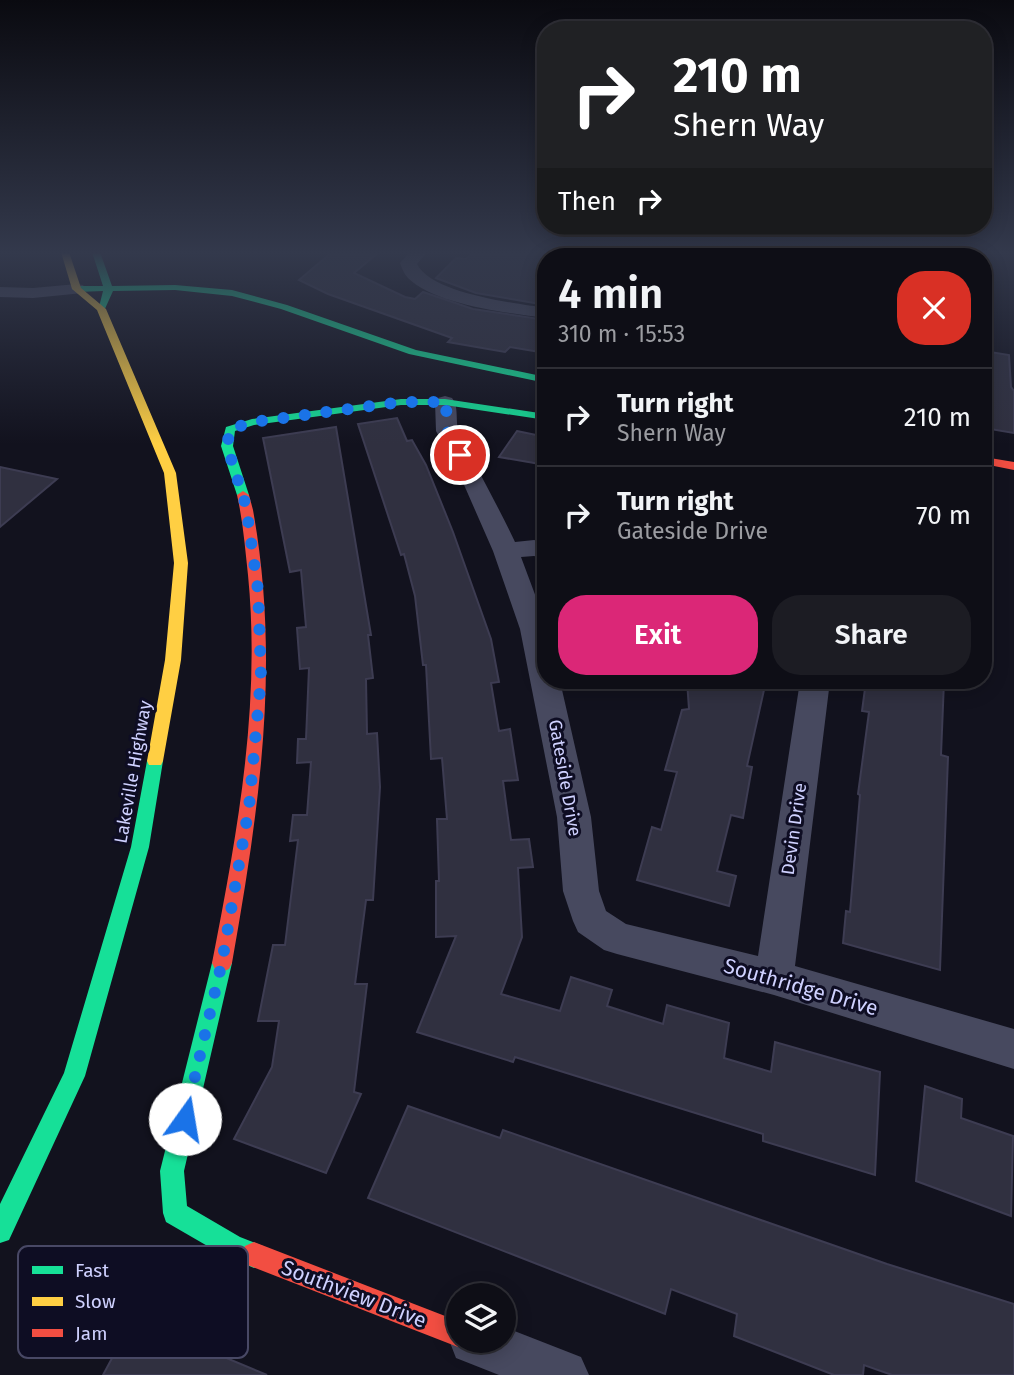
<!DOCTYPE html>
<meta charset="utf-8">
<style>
:root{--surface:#0e0e16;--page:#1c1c23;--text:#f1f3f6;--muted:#9b9ca1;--line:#2e2e35;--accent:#db2777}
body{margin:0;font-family:"Fira Sans",sans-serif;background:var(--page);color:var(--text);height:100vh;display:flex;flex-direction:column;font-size:26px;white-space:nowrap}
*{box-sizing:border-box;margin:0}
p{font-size:23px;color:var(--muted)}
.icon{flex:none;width:38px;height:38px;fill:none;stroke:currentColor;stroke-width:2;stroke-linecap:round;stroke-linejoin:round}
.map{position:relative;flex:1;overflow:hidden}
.sheet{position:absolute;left:537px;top:248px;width:455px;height:441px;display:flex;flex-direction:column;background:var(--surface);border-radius:28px;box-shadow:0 4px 18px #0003,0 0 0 2px var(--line)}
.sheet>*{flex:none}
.banner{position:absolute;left:537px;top:21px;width:455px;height:214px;border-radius:28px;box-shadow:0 4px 18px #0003,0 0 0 2px var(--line);background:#202124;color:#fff;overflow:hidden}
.buttons{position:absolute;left:446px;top:1283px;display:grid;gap:14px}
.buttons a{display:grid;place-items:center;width:70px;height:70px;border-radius:50%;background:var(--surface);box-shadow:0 4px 18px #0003,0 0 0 2px var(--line);font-size:35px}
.pin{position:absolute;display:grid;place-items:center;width:60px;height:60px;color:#fff;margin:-30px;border:4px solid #fff;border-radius:50%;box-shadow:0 2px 7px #0007}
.me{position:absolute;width:77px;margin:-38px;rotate:13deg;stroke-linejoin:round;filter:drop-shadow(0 0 5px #0008)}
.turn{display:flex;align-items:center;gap:24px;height:147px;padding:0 21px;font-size:32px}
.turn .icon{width:91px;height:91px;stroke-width:2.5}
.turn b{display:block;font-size:49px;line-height:60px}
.then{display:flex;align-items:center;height:66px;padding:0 21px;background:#0003;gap:14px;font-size:26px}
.round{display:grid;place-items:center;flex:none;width:74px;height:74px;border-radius:28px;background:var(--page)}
.head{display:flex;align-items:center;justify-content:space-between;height:119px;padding:0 21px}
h1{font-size:42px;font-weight:600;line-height:52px}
.primary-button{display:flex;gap:14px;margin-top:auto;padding:14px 21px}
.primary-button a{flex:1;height:80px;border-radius:28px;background:var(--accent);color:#fff;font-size:28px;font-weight:600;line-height:80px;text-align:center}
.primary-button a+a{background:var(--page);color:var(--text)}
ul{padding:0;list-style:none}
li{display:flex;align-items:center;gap:21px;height:98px;padding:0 21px;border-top:2px solid var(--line)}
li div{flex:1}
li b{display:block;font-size:26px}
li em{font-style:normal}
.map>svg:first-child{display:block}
</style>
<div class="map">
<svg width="1014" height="1375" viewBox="0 0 1014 1375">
<rect width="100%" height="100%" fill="#12121e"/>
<g fill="#303040" stroke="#3d3c52" stroke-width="2">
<path d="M332,252h47l-25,21 51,24 10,2 8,-7 50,17 73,11v33l-36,-6 -5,5 -57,-10 4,-4 -124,-44 -29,-14z"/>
<path d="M473,252h97l-5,5h-19v48l-70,-12 -40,-15 20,-20 10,1z"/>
<path d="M984,351l25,4 2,32 3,4v42l-30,-5z"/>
<path d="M397,418l10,23 5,-1 14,25 27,67 38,107 8,43 -8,1 8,48 11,-2 8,51 -15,1 8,59 18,-1 4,28 -15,1 4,69 -21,57 59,17 11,-34 41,13 -5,16 56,18 4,-19 62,18 -5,35 47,14 4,-30 105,30 -5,103 -112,-34v-7l-248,-77 -2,5 -96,-30 39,-96 -20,1v-56h3l-2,-62h10l-5,-61 -11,1 -5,-94h-3l-8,-69 -11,-42 -3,1 -43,-131z"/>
<path d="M336,427l35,208h-3l5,43 -7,1 1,55 10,-1 3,54 -7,113h-7l-11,84h12l-13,108 7,2 -35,79 -92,-34 38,-72 7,-46h-21l15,-76h12l13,-105 -8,1 3,-26h14l4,-53 -14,1 1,-24h8l3,-71 -9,1 -3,-41 9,-1 -5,-57 -11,2 -27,-134z"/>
<path d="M517,431l29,6v28l-47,-8z"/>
<path d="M0,467l57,12 -57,48z"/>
<path d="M687,681h79l-19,85 5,1 -9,51 -12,-3 -14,56 19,5 -7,30 -92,-26 15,-53 9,3 16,-58 -12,-2 17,-60 7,-1z"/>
<path d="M866,681h78l-3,74 7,2 -8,213 -97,-27 3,-32 4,1 10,-117 -2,-1 11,-82 -7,-1z"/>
<path d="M925,1086l37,13 -1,19 52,18 -2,80 -95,-35z"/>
<path d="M408,1106l92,32 3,-8 384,134 127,40v71h-122l-28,-10 -1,10h-29l-100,-39 3,-22 -66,-25 -6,25 -297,-116z"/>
<path d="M133,1319l134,56h-164z"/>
</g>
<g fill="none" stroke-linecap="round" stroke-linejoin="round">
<g fill="#47495f" fill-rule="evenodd">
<path d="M410,252h17l-10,12c15,30 98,39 129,44v10c-37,-5 -111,-13 -138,-40 -4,-4 -6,-10 -8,-15z"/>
<path d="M830,252h16l-1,5h-16z"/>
<path d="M77,284l6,1 3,4 -3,4 -50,5 -33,-1v-10l33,1z"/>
<path d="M445,396l7,2c8,10 2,25 8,37 18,36 38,71 55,107l19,-2 12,3v16l-12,-3 -13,1 25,67v57h14l31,136 8,74 7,20 20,13 132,32 42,-275h30l-35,285 219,63v40l-240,-74 -157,-41 -13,-4 -26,-18 -5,-11 -10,-30 -6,-74 -37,-188 -27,-78 -32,-73 -25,-47 -1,-29 3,-4z"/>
<path d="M458,1321v19h46v-13l77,30 8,18h-90l-43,-17 -7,-18z"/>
</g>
<g fill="#16e098" fill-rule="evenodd">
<path d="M92,252h8l12,34 63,-1 57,5 55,15 129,45 130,27v6l-137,-29 -128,-45 -49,-13 -57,-6 -62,1 -9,20h-6l5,-20 -26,1 -5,-3 5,-3h26z"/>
<path d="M401,399h44l101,15v6l-101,-15h-44l-147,20 -19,6 -2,15 16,49 -6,4 -6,-4 -16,-49 5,-19 26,-8z"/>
<path d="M155,755l6,2 2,4 -14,86 -64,229 -76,164 -9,3v-39l64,-131 67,-226 16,-86 2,-4z"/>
<path d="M222,954l7,3 3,6 -48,208 3,35 53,31 23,9 4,9 -4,9 -9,4 -31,-13 -57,-33 -3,-9 -3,-42 52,-208 3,-6z"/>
</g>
<path fill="#ffcf43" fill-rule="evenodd" d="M61,252h8l12,36 25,21 70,164 12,90 -7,97 -18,101 -2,4h-12l-2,-4 18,-101 9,-97 -10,-90 -67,-163 -25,-21z"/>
<g fill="#f24e42" fill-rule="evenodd">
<path d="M984,457l30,5v8l-30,-6z"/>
<path d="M243,491l6,4 4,15c28,155 6,300 -21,453l-3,6 -7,3 -7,-3 -3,-6c25,-128 49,-257 36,-388 -3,-27 -5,-54 -11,-80z"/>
<path d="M254,1242l204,79v19h10l-1,3 -9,4 -213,-83 -4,-9 4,-9z"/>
</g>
</g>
<linearGradient id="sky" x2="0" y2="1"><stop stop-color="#0a0a10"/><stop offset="0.57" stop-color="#33394c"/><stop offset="1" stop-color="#33394c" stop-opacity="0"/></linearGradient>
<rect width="1014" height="444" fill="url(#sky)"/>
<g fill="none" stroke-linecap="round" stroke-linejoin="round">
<path stroke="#1a73e8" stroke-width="12" stroke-dasharray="0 21.6" d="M185,1119l37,-157 27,-155 12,-130 -3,-87 -12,-84 -19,-60 3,-17 23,-7 148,-20h45l1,29 13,24"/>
</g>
<g text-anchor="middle" stroke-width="6" stroke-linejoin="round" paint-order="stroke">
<g font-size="18" fill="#cfd1ff" stroke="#0e0d23">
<text transform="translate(133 772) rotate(-80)" y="6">Lakeville Highway</text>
<text transform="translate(565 778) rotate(80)" y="6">Gateside Drive</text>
<text transform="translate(794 829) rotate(-82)" y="6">Devin Drive</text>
</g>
<g font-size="21" fill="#cfd1ff" stroke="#0e0d23">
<text transform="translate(801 987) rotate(16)" y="7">Southridge Drive</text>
<text transform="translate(354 1294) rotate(21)" y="7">Southview Drive</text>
</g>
</g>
<rect x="18" y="1246" width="230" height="112" rx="10" fill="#0e0d23" stroke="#484865" stroke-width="2"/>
<rect x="32" y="1266" width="31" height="8" fill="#16e098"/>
<rect x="32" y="1297" width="31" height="9" fill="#ffcf43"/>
<rect x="32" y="1329" width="31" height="8" fill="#f24e42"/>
<g font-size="19" fill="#cfd1ff">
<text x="75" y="1277">Fast</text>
<text x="75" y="1308">Slow</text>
<text x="75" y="1340">Jam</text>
</g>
</svg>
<div class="buttons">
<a><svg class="icon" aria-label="layers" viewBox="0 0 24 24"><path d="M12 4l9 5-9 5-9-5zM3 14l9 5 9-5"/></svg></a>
</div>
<div class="pin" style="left:460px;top:455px;background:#d93025"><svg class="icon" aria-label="arrive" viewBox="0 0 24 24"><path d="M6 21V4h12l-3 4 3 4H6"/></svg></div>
<svg class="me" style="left:185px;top:1119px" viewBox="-20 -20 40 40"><circle r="19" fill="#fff"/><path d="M0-13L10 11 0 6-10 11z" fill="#1a73e8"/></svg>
<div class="banner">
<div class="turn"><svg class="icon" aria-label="right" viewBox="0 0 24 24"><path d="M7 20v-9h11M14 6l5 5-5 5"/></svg><div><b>210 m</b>Shern Way</div></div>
<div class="then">Then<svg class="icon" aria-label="right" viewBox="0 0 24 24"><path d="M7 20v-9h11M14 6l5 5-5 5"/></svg></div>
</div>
<section class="sheet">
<div class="head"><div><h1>4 min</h1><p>310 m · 15:53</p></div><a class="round" style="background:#d93025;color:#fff"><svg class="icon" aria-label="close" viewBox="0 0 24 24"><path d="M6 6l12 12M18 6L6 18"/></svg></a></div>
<ul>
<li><svg class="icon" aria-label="right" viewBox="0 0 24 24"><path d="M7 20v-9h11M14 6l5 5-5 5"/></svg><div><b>Turn right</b><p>Shern Way</p></div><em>210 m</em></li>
<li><svg class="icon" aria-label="right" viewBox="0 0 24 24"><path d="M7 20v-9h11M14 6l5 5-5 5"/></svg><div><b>Turn right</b><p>Gateside Drive</p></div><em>70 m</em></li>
</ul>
<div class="primary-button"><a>Exit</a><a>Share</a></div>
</section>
</div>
